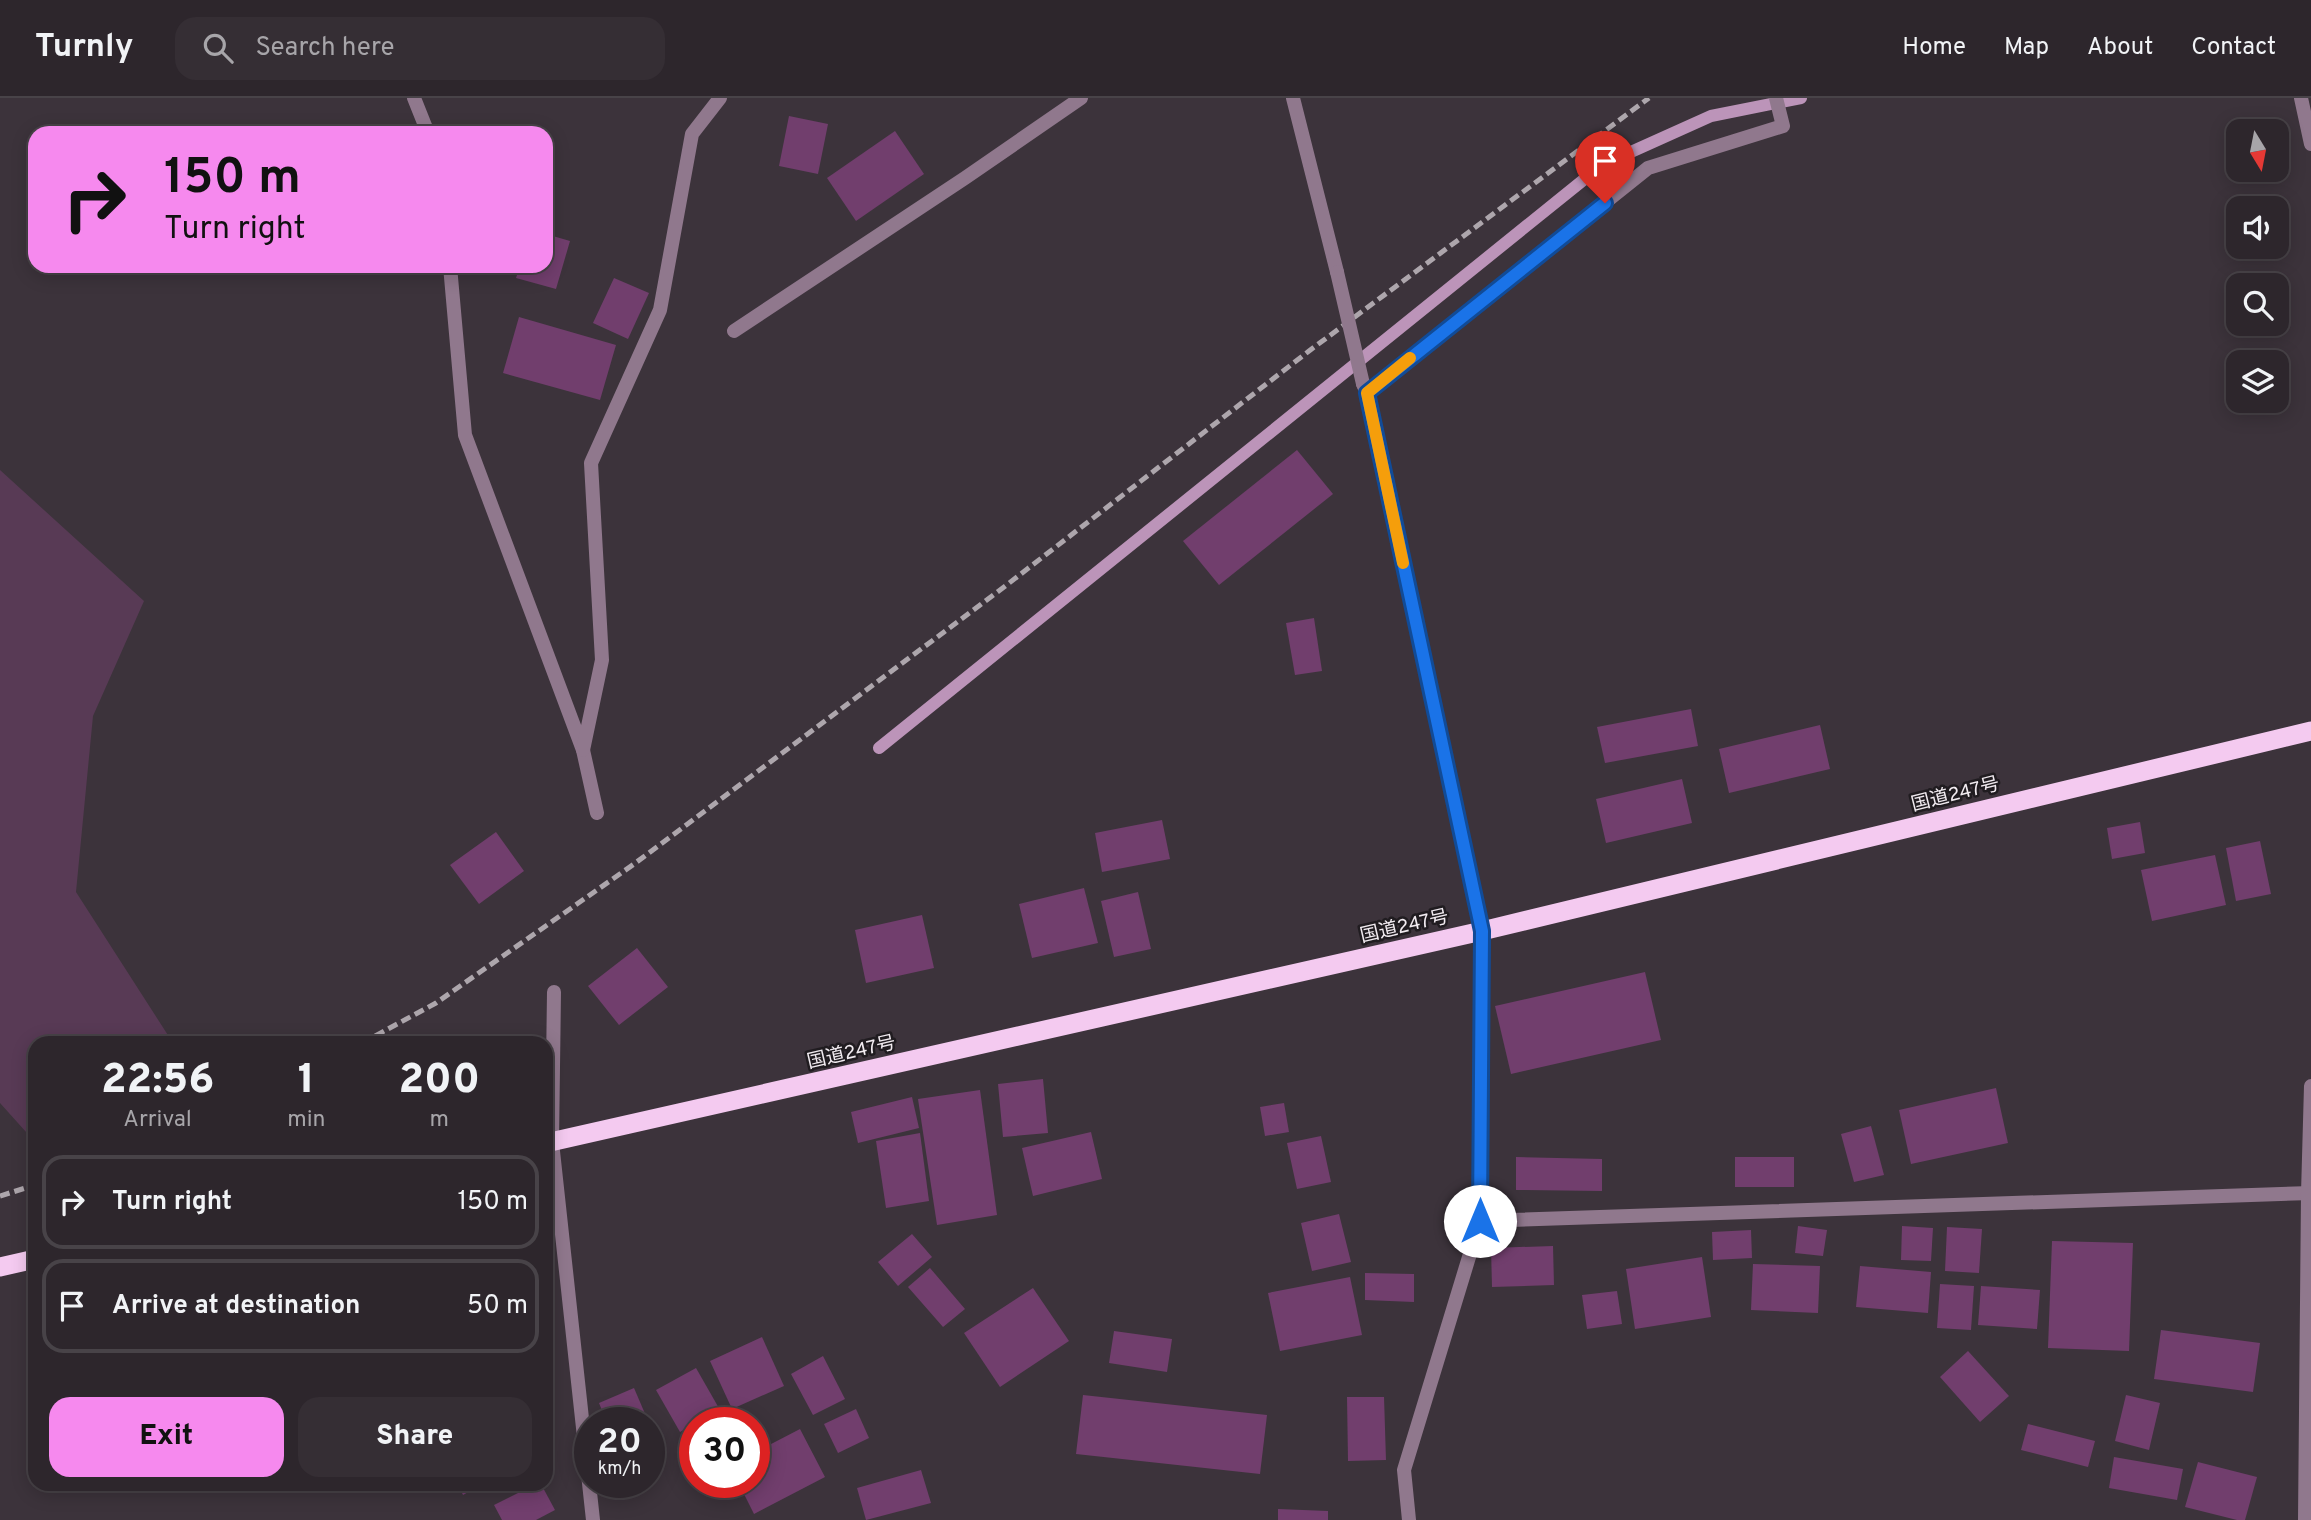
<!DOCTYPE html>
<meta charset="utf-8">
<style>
:root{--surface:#2d262c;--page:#352e34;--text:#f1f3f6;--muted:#a7a5a9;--line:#484348;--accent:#f689ee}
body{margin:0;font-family:Overpass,"Noto Sans JP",sans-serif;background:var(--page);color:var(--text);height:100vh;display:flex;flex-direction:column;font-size:26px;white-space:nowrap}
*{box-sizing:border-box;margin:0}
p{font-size:23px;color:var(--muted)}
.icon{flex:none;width:38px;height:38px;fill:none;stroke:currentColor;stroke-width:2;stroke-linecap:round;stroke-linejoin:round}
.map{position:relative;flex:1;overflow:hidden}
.sheet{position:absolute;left:28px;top:938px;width:525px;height:455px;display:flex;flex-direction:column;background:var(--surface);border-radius:21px;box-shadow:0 4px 18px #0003,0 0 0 2px var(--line)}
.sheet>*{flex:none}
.hud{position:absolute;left:28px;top:28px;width:525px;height:147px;border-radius:21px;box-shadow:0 4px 18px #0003,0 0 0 2px var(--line);background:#f689ee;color:#111;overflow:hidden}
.needle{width:46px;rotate:170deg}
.tools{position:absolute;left:2226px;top:21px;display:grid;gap:14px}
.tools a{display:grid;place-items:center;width:63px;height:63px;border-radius:14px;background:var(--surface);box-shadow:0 4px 18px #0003,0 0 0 2px var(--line);font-size:35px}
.speed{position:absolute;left:574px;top:1309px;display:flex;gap:14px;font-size:35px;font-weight:700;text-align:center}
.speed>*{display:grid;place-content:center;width:91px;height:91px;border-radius:50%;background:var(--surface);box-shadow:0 4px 18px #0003,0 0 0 2px var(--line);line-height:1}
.speed small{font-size:18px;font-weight:400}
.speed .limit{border:10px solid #d22;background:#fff;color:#111}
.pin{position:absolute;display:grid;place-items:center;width:60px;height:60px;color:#fff;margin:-72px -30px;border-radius:50% 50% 50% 0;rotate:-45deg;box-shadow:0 0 7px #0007}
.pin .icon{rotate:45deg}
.me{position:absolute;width:77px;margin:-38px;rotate:0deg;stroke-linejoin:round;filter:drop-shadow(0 0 5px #0008)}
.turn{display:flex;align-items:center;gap:24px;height:147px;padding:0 21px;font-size:32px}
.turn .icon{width:91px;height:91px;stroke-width:2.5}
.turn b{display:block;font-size:49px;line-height:60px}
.eta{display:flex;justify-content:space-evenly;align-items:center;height:119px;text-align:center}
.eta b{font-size:42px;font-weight:800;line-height:49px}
.primary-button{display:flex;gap:14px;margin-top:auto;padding:14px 21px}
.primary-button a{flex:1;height:80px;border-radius:21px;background:var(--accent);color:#111;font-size:28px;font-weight:800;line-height:80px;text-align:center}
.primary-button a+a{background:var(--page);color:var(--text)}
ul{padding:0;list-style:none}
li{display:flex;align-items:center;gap:21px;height:94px;margin:0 14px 10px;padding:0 7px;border:4px solid var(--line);border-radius:21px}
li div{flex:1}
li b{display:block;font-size:26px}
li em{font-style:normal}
header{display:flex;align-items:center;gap:42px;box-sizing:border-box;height:98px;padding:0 35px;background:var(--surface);border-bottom:2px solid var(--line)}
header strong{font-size:33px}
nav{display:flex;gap:38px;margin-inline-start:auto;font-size:24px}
.search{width:490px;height:63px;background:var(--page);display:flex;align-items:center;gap:18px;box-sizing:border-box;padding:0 24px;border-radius:21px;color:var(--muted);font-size:26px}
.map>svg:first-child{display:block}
</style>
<header>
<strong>Turnly</strong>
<div class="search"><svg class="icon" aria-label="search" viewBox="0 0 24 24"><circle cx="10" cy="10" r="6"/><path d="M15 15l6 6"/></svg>Search here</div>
<nav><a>Home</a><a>Map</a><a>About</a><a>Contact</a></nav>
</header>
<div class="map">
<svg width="2311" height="1422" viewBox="0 0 2311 1422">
<rect width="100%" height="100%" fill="#3c333b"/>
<path fill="#583a55" d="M0,372l144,131 -51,115 -17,176 97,151h-138v99l-35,-39z"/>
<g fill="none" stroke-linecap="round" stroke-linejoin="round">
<path stroke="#bc94b9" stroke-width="12" d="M879,650l723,-583 109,-49 90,-18"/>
</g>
<g fill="#713e6d">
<path d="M789,18l39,8 -10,50 -39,-8z"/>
<path d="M895,33l29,43 -68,47 -29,-43z"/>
<path d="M546,136l24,7 -14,48 -40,-11 4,-12h26z"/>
<path d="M614,180l35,15 -21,46 -35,-16z"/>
<path d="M519,219l97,28 -16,55 -97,-27z"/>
<path d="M1297,352l36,44 -114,91 -36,-44z"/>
<path d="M1314,520l8,53 -27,4 -9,-52z"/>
<path d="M1691,611l7,37 -93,17 -8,-36z"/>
<path d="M1820,627l10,44 -101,24 -10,-44z"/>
<path d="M1682,681l10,44 -86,20 -10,-44z"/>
<path d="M1162,722l8,39 -68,13 -7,-39z"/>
<path d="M2140,724l5,31 -33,6 -5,-31z"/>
<path d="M496,734l28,39 -45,33 -29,-39z"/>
<path d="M2260,743l11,53 -35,7 -10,-53z"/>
<path d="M2215,757l11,50 -74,16 -11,-51z"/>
<path d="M1084,790l14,55 -66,15 -13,-54z"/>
<path d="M1138,794l13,57 -37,8 -13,-56z"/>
<path d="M922,817l12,53 -68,15 -11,-53z"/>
<path d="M637,850l31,39 -49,38 -31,-39z"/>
<path d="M1645,874l16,68 -150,34 -16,-68z"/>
<path d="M1043,981l5,54 -45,4 -5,-53z"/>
<path d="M1996,990l12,55 -97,21 -12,-54z"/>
<path d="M980,992l17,125 -60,10 -19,-126z"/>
<path d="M912,999l7,31 -61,15 -7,-31z"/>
<path d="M1284,1005l5,29 -24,4 -5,-29z"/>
<path d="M1871,1028l13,49 -30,7 -13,-48z"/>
<path d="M1091,1034l11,47 -69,17 -11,-48z"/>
<path d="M920,1035l9,68 -43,7 -10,-67z"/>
<path d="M1321,1038l10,46 -34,7 -10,-46z"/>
<path d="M1516,1059l86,2v32l-86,-1z"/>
<rect x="1735" y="1059" width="59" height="30"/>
<path d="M1339,1116l12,48 -39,9 -11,-48z"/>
<path d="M1798,1128l29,4 -4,26 -28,-3z"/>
<path d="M1902,1128l31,2 -2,33 -30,-1z"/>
<path d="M1947,1129l35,2 -3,44 -34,-2z"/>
<path d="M1751,1132l1,28 -39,2 -1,-28z"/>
<path d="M912,1136l20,23 -34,29 -20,-24z"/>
<path d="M2052,1143l81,2 -4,108 -81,-3z"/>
<path d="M1553,1148l1,39 -62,2 -1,-39z"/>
<path d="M1702,1159l9,60 -76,12 -9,-60z"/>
<path d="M1753,1166l67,2 -2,47 -67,-3z"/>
<path d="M1860,1168l71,6 -3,41 -72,-6z"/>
<path d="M930,1170l35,41 -22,18 -35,-40z"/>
<path d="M1365,1175l49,1v28l-49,-2z"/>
<path d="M1350,1179l12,58 -82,16 -12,-58z"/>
<path d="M1940,1186l34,2 -3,44 -34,-2z"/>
<path d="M1981,1188l59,4 -3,39 -59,-4z"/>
<path d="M1033,1190l36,53 -69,46 -36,-54z"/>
<path d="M1617,1193l5,33 -35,5 -5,-34z"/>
<path d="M2161,1232l99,13 -7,49 -99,-13z"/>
<path d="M1114,1233l58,8 -5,33 -58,-9z"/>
<path d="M762,1239l22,49 -52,23 -22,-48z"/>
<path d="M1968,1253l41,45 -29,26 -40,-45z"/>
<path d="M823,1258l22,43 -32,16 -22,-41z"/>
<path d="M696,1270l24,42 -40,22 -24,-42z"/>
<path d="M634,1290l15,35h-42l-8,-20z"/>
<path d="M1083,1297l184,20 -7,59 -184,-20z"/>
<path d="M2126,1297l34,8 -11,47 -34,-9z"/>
<path d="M1347,1299h37l2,63 -38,1z"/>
<path d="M856,1311l13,29 -31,15 -14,-29z"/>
<path d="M649,1326l11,24 -11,4z"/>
<path d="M2028,1326l67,17 -7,26 -67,-17z"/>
<path d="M800,1331l25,48 -71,37 -16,-32h16v-29z"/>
<path d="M2114,1359l69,12 -6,31 -68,-12z"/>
<path d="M2198,1364l59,15 -12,43h-8l-52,-13z"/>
<path d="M921,1372l10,33 -65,17 -9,-32z"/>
<path d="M458,1386h24l-19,11z"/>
<path d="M536,1386h5l14,26 -19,10h-34l-8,-15z"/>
<path d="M1278,1411l50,2v9h-50z"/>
</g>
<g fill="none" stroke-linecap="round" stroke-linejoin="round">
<g stroke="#90788d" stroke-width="14">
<path d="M414,0l14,35"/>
<path d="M1293,0l44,174"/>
<path d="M2301,0l10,46"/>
<path d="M450,168l15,169 118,315 14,63"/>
<path d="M734,233l231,-153 116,-80"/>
<path d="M1363,286l4,9 115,538 -2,290 -76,249 5,50"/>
<path d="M1367,295l281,-225 135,-42 -7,-28"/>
<path d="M583,652l19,-90 -11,-197 69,-153 32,-176 28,-36"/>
<path d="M552,1044l2,-150"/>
<path d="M1480,1123l831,-28"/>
<path d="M2305,1422l3,-327 3,-107"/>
</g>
<path stroke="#90788d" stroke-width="14" d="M552,1044l41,378"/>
<g stroke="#f4caf0" stroke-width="19">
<path d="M546,1045l936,-212 829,-200"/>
<path d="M0,1169l35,-8"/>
</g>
<g stroke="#ada6ac" stroke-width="5" stroke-dasharray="10 5" stroke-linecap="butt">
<path d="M362,945l74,-40 198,-139 370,-277 305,-236 340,-253"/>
<path d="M0,1098l35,-11"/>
</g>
<path stroke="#90788d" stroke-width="14" d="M1337,174l26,112"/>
</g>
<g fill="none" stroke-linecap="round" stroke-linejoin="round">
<g stroke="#114b97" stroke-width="18">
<path id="route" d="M1480,1123l2,-290 -115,-538 238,-190"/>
</g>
<use href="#route" stroke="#1a73e8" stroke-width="12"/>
<path stroke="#f59e0b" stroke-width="12" d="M1403,465l-36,-170 43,-35"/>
</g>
<g text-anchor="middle" stroke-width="5" stroke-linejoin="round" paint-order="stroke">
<g font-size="19" fill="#f1ebf0" stroke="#201c20">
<text transform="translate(1955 695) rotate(-14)" y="7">国道247号</text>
<text transform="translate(1404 827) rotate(-13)" y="7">国道247号</text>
<text transform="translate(851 953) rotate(-13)" y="7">国道247号</text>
</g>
</g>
</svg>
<div class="tools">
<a><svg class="needle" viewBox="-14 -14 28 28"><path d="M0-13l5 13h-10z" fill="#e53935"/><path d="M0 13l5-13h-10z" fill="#a7a5a9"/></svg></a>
<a><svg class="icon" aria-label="sound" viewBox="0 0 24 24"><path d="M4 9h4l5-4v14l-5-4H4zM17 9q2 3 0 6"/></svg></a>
<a><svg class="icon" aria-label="search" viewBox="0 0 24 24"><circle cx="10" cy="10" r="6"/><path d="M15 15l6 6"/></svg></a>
<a><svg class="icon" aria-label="layers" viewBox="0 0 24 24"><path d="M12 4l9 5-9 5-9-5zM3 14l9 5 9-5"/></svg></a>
</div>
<div class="speed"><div>20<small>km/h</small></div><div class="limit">30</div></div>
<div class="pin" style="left:1605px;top:105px;background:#d93025"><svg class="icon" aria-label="arrive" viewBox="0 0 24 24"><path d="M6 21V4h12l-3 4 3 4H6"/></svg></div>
<svg class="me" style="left:1480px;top:1123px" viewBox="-20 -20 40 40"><circle r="19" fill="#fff"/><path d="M0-13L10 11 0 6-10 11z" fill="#1a73e8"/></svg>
<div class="hud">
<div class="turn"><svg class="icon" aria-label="right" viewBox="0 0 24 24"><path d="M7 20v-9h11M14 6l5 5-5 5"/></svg><div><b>150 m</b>Turn right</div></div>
</div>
<section class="sheet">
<div class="eta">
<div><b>22:56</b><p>Arrival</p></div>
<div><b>1</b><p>min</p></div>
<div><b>200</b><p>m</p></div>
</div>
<ul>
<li><svg class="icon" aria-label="right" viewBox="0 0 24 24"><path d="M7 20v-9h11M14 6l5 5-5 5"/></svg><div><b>Turn right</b></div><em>150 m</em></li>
<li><svg class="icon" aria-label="arrive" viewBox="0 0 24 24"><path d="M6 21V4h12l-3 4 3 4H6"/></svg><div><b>Arrive at destination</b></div><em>50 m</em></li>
</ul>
<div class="primary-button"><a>Exit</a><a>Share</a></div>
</section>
</div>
